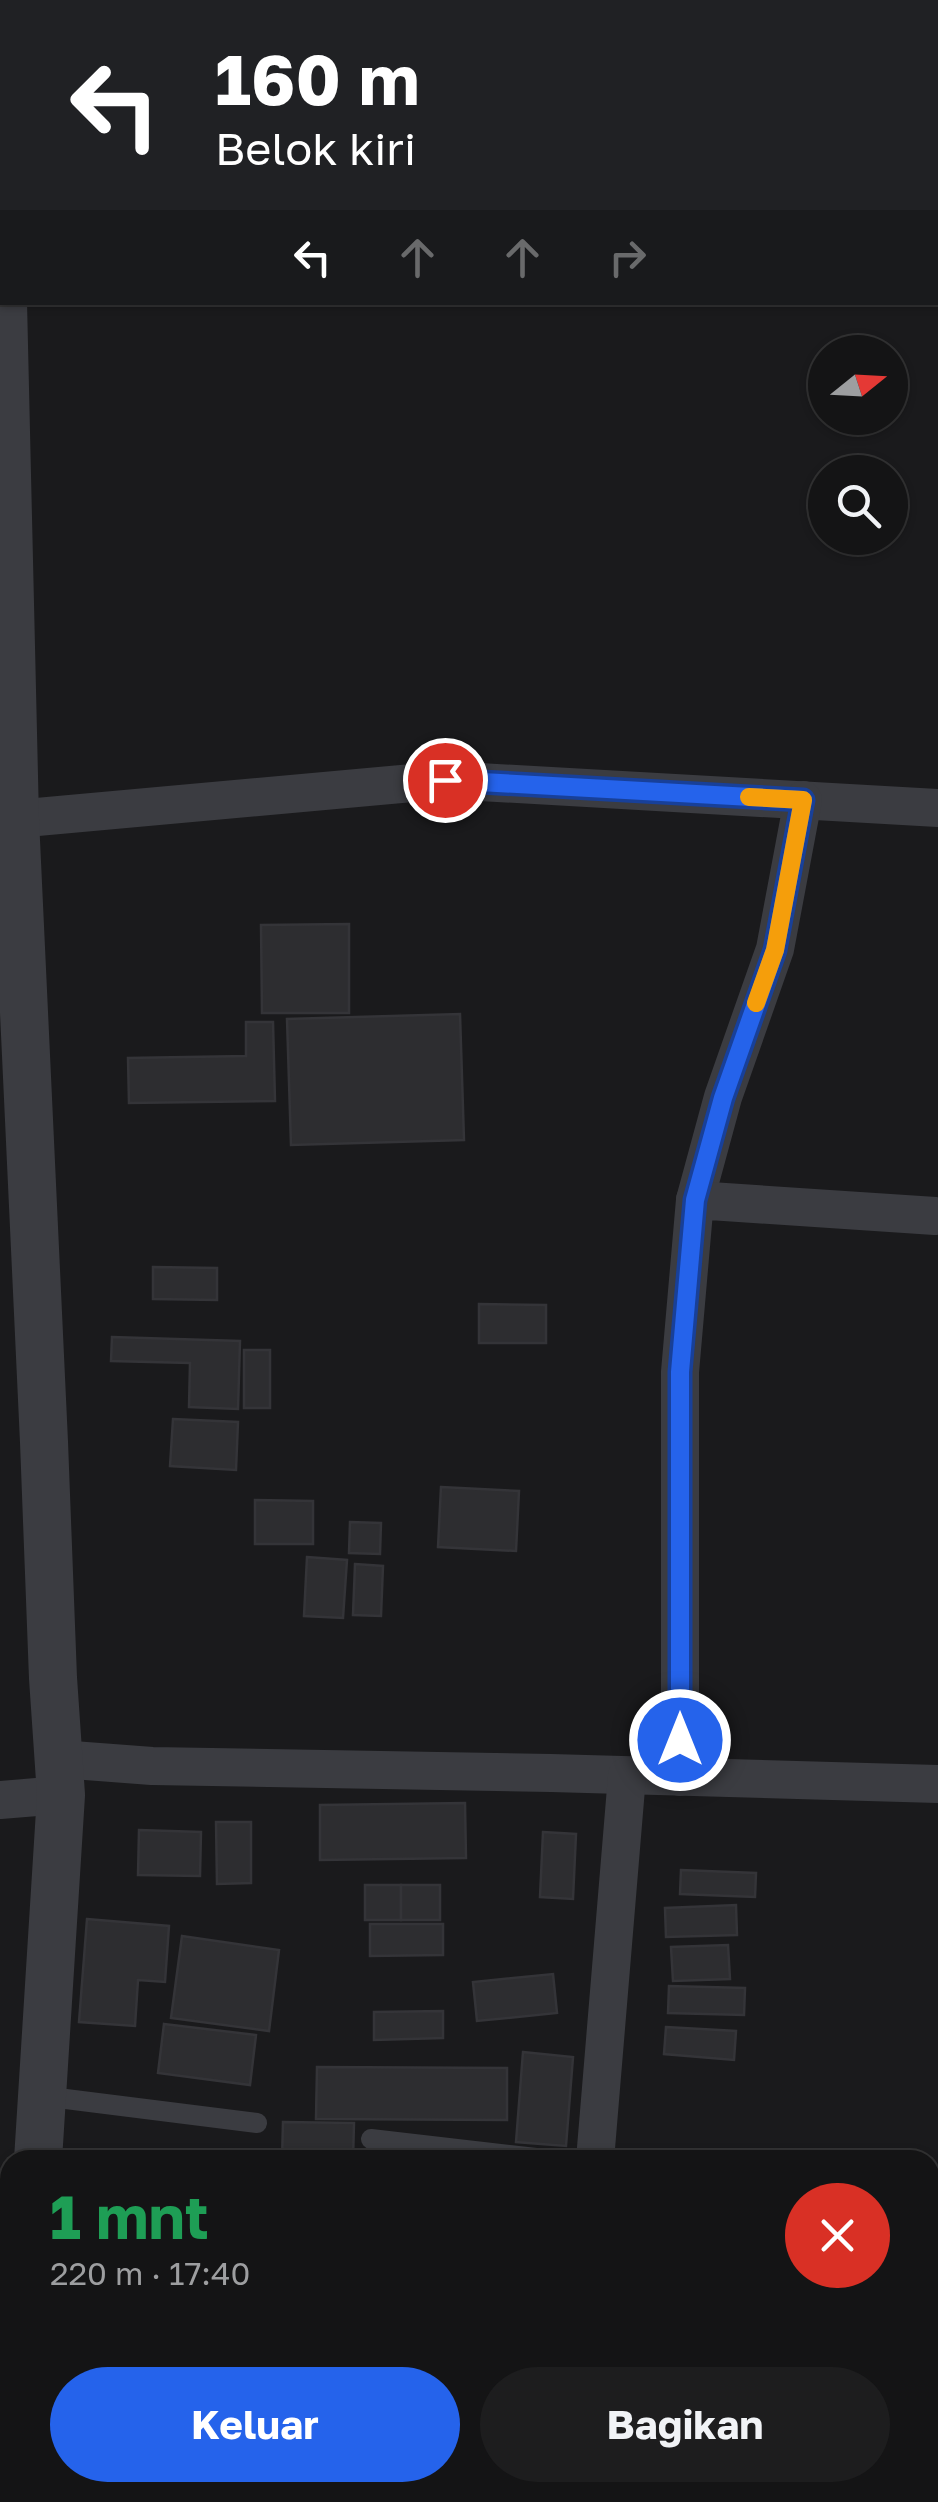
<!DOCTYPE html>
<html lang="id">
<meta charset="utf-8">
<style>
:root{--surface:#141415;--page:#1d1d1e;--text:#f1f3f6;--muted:#9d9ea0;--line:#333334;--accent:#2563eb}
body{margin:0;font-family:"Golos Text",sans-serif;background:var(--page);color:var(--text);height:100vh;display:flex;flex-direction:column;font-size:38px;white-space:nowrap}
*{box-sizing:border-box;margin:0}
p{font-size:32px;color:var(--muted)}
.icon{flex:none;width:55px;height:55px;fill:none;stroke:currentColor;stroke-width:2;stroke-linecap:round;stroke-linejoin:round}
.map{position:relative;flex:1;overflow:hidden}
.sheet{position:absolute;left:0px;top:2150px;width:940px;height:352px;display:flex;flex-direction:column;background:var(--surface);border-radius:30px 30px 0 0;box-shadow:0 2px 8px #0004,0 0 0 2px var(--line)}
.sheet>*{flex:none}
.banner{position:absolute;left:0px;top:0px;width:940px;height:305px;box-shadow:0 2px 8px #0004,0 0 0 2px var(--line);background:#202124;color:#fff;overflow:hidden}
.needle{width:65px;rotate:72deg}
.fabs{position:absolute;left:808px;top:335px;display:grid;gap:20px}
.fabs a{display:grid;place-items:center;width:100px;height:100px;border-radius:50%;background:var(--surface);box-shadow:0 2px 8px #0004,0 0 0 2px var(--line);font-size:50px}
.pin{position:absolute;display:grid;place-items:center;width:85px;height:85px;color:#fff;margin:-42px;border:5px solid #fff;border-radius:50%;box-shadow:0 2px 10px #0007}
.me{position:absolute;width:110px;margin:-55px;rotate:0deg;stroke-linejoin:round;filter:drop-shadow(0 0 8px #0008)}
.turn{display:flex;align-items:center;gap:35px;height:210px;padding:0 50px;font-size:45px}
.turn .icon{width:130px;height:130px;stroke-width:2.5}
.turn b{display:block;font-size:70px;line-height:85px}
.lanes{display:flex;align-items:center;height:95px;padding:0 50px;background:#0003;justify-content:center;gap:50px;direction:ltr}
.lanes .off{opacity:.35}
.round{display:grid;place-items:center;flex:none;width:105px;height:105px;border-radius:52px;background:var(--page)}
.head{display:flex;align-items:center;justify-content:space-between;height:170px;padding:0 50px}
h1{font-size:60px;font-weight:700;line-height:75px;color:#1e9e55}
.cta{display:flex;gap:20px;margin-top:auto;padding:20px 50px}
.cta a{flex:1;height:115px;border-radius:60px;background:var(--accent);color:#fff;font-size:40px;font-weight:700;line-height:115px;text-align:center}
.cta a+a{background:var(--page);color:var(--text)}
.map>svg:first-child{display:block}
</style>
<div class="map">
<svg width="938" height="2502" viewBox="0 0 938 2502">
<rect width="100%" height="100%" fill="#1a1a1c"/>
<g fill="#2d2d30" stroke="#343438" stroke-width="2.5">
<path d="M349,924v89h-87l-1,-88z"/>
<path d="M460,1014l4,126 -173,5 -4,-126z"/>
<path d="M246,1022h27l2,79 -146,2 -1,-45 118,-2z"/>
<path d="M153,1267l64,1v32l-64,-1z"/>
<path d="M479,1304l67,1v38h-67z"/>
<path d="M112,1337l128,4 -2,68 -49,-2 1,-44 -79,-2z"/>
<rect x="244" y="1350" width="26" height="58"/>
<path d="M173,1419l65,3 -2,48 -66,-4z"/>
<path d="M441,1487l78,4 -3,60 -78,-4z"/>
<path d="M255,1500l58,1v43h-58z"/>
<path d="M350,1522l31,1 -1,31 -31,-1z"/>
<path d="M307,1557l40,3 -4,58 -39,-2z"/>
<path d="M355,1564l28,2 -2,50 -28,-1z"/>
<path d="M465,1803l1,55 -146,2v-55z"/>
<path d="M216,1822h35v61l-34,1z"/>
<path d="M139,1830l62,2 -1,44 -62,-1z"/>
<path d="M543,1832l33,2 -3,65 -33,-2z"/>
<path d="M681,1870l75,3 -1,24 -75,-3z"/>
<rect x="365" y="1885" width="36" height="35"/>
<rect x="401" y="1885" width="39" height="35"/>
<path d="M736,1905l1,30 -71,2 -1,-29z"/>
<path d="M87,1919l82,7 -4,56 -27,-2 -3,46 -56,-4z"/>
<path d="M370,1924h73v31l-73,1z"/>
<path d="M182,1936l97,14 -10,81 -98,-13z"/>
<path d="M728,1945l2,34 -57,2 -2,-34z"/>
<path d="M553,1974l4,39 -80,8 -4,-39z"/>
<path d="M669,1986l76,2 -1,27 -76,-2z"/>
<path d="M443,2011v27l-69,2v-28z"/>
<path d="M164,2024l92,11 -6,50 -92,-12z"/>
<path d="M666,2027l70,4 -2,29 -70,-6z"/>
<path d="M523,2052l50,5 -7,89 -50,-4z"/>
<path d="M317,2067l190,1v52l-191,-1z"/>
<path d="M283,2122l71,1 -1,37h-71z"/>
</g>
<g fill="none" stroke-linecap="round" stroke-linejoin="round">
<g stroke="#3b3c41" stroke-width="20">
<path d="M42,2096l215,27"/>
<path d="M371,2139l183,21"/>
</g>
<g stroke="#3b3c41" stroke-width="38">
<path d="M15,819l430,-39 493,28"/>
<path d="M695,1200l28,-103 52,-148 28,-149"/>
<path d="M59,1759l93,7 399,7 387,11"/>
<path d="M680,1777v-405l15,-172 240,16"/>
<path d="M0,1800l61,-5"/>
<path d="M595,2160l32,-384"/>
<path d="M571,2492v10"/>
</g>
<g stroke="#3b3c41" stroke-width="48">
<path d="M0,33l1,-33"/>
<path d="M0,105l2,177"/>
<path d="M3,302l12,517 29,623 9,236 8,117 -23,365"/>
<path d="M17,2502l1,-10"/>
</g>
</g>
<g fill="none" stroke-linecap="round" stroke-linejoin="round">
<g stroke="#184099" stroke-width="25">
<path id="route" d="M445,780l358,20 -28,150 -52,148 -28,102 -15,172v368"/>
</g>
<use href="#route" stroke="#2563eb" stroke-width="18"/>
<path stroke="#f59e0b" stroke-width="18" d="M749,797l54,3 -28,150 -19,53"/>
</g>
</svg>
<div class="fabs">
<a><svg class="needle" viewBox="-14 -14 28 28"><path d="M0-13l5 13h-10z" fill="#e53935"/><path d="M0 13l5-13h-10z" fill="#9d9ea0"/></svg></a>
<a><svg class="icon" aria-label="search" viewBox="0 0 24 24"><circle cx="10" cy="10" r="6"/><path d="M15 15l6 6"/></svg></a>
</div>
<div class="pin" style="left:445px;top:780px;background:#d93025"><svg class="icon" aria-label="arrive" viewBox="0 0 24 24"><path d="M6 21V4h12l-3 4 3 4H6"/></svg></div>
<svg class="me" style="left:680px;top:1740px" viewBox="-20 -20 40 40"><circle r="17" fill="#2563eb" stroke="#fff" stroke-width="3"/><path d="M0-11L8 9 0 5-8 9z" fill="#fff"/></svg>
<div class="banner">
<div class="turn"><svg class="icon" aria-label="left" viewBox="0 0 24 24"><path d="M17 20v-9H6M10 6l-5 5 5 5"/></svg><div><b>160 m</b>Belok kiri</div></div>
<div class="lanes"><svg class="icon" aria-label="left" viewBox="0 0 24 24"><path d="M17 20v-9H6M10 6l-5 5 5 5"/></svg><svg class="icon off" aria-label="ahead" viewBox="0 0 24 24"><path d="M12 20V5M6 11l6-6 6 6"/></svg><svg class="icon off" aria-label="ahead" viewBox="0 0 24 24"><path d="M12 20V5M6 11l6-6 6 6"/></svg><svg class="icon off" aria-label="right" viewBox="0 0 24 24"><path d="M7 20v-9h11M14 6l5 5-5 5"/></svg></div>
</div>
<section class="sheet">
<div class="head"><div><h1>1 mnt</h1><p>220 m · 17:40</p></div><a class="round" style="background:#d93025;color:#fff"><svg class="icon" aria-label="close" viewBox="0 0 24 24"><path d="M6 6l12 12M18 6L6 18"/></svg></a></div>
<div class="cta"><a>Keluar</a><a>Bagikan</a></div>
</section>
</div>
